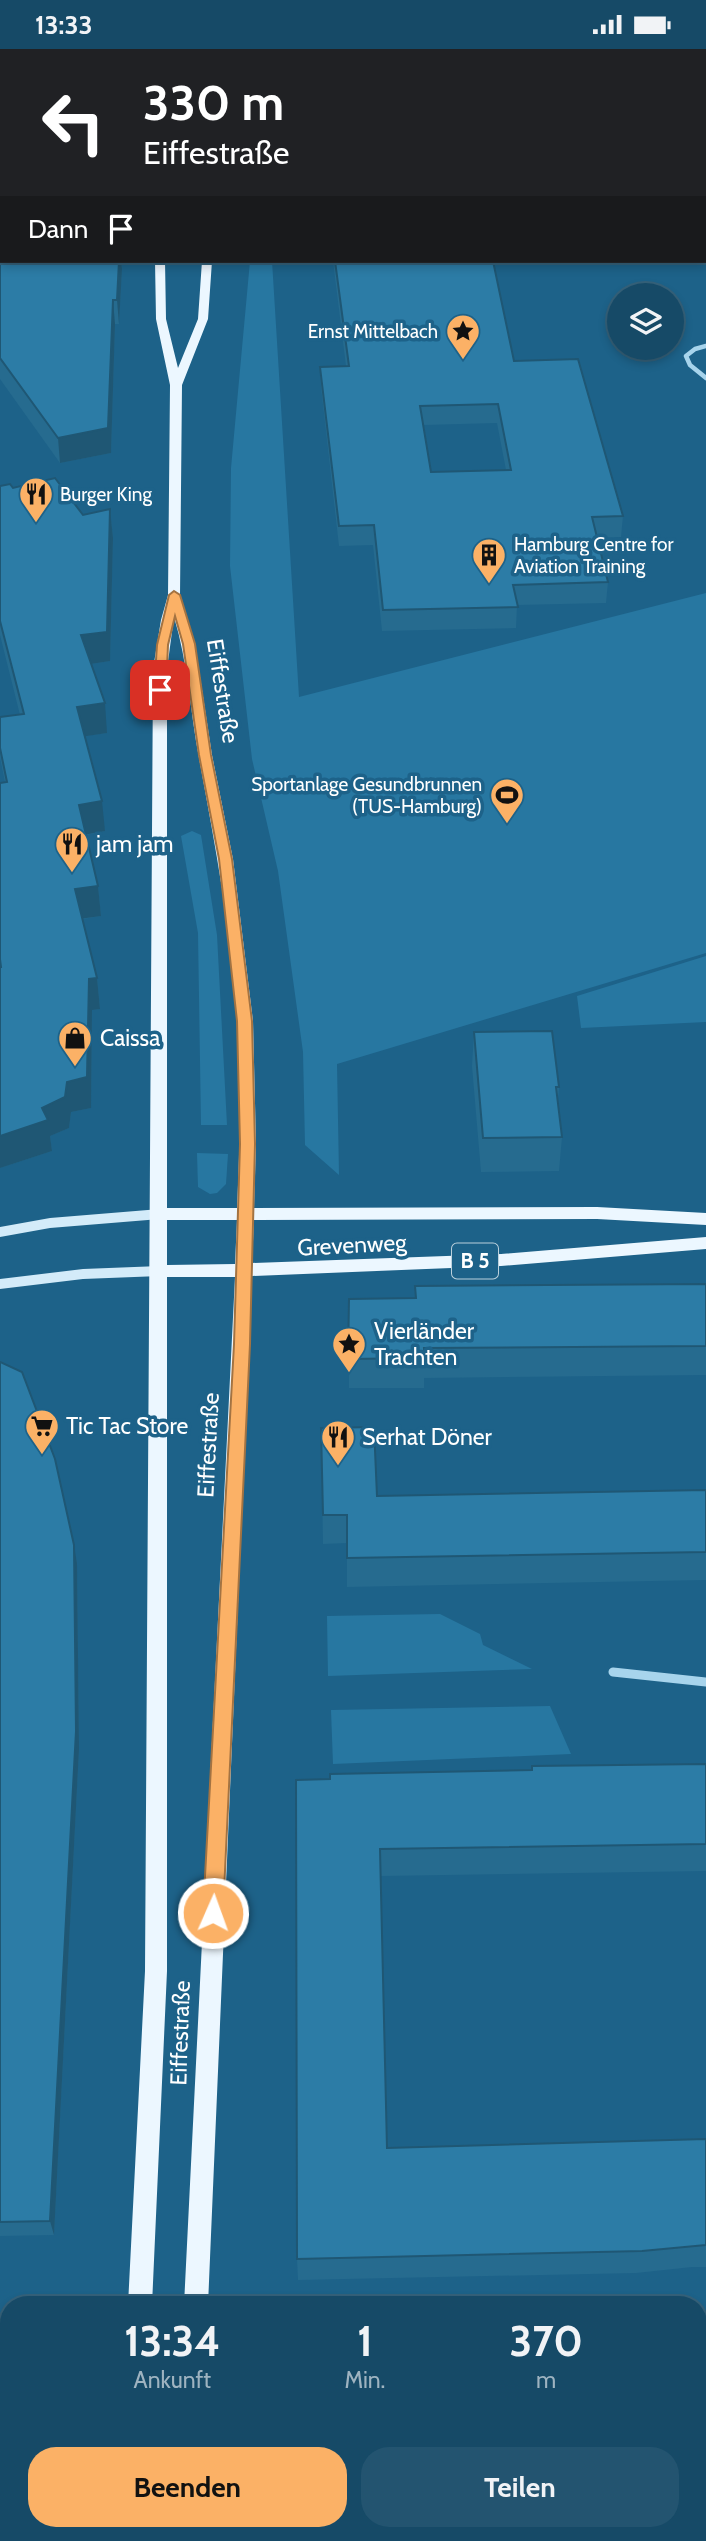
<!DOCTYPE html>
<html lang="de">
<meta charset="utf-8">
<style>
:root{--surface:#164a67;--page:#235470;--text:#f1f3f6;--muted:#9eb3c0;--line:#35627b;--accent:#fbb166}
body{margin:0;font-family:Cabin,sans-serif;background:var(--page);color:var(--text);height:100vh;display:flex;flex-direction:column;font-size:26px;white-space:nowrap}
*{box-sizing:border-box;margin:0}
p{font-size:23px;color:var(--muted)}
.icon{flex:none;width:38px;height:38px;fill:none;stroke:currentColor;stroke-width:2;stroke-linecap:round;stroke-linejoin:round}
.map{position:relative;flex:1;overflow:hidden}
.drawer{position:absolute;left:0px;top:2247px;width:707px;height:245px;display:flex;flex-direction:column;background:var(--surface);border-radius:28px 28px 0 0;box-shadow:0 4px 10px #0003,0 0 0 2px var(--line)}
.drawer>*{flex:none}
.hud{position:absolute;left:0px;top:0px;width:707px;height:214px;box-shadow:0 4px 10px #0003,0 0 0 2px var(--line);background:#202124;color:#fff;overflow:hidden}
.tools{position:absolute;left:607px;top:234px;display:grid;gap:14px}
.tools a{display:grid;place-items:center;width:77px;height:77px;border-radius:50%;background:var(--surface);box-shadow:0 4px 10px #0003,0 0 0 2px var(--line);font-size:35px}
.pin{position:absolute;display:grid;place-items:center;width:60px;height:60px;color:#fff;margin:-30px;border-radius:14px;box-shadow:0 4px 10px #0006}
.me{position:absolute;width:77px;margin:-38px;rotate:2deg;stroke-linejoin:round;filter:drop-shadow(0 0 5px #0008)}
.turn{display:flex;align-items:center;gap:24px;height:147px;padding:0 28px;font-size:32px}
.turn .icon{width:91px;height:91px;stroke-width:2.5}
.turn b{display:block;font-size:49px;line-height:60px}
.then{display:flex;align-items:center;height:66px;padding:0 28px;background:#0003;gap:14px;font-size:26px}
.eta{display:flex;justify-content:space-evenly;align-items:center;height:119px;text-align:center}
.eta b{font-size:42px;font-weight:700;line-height:49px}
.cta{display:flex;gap:14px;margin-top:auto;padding:14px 28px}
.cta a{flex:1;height:80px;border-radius:28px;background:var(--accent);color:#111;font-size:28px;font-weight:700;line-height:80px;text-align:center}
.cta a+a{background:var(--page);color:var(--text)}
.status{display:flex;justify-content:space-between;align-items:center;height:49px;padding:0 35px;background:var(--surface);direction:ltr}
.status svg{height:19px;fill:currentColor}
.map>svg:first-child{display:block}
</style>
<div class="status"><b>13:33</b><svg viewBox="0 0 49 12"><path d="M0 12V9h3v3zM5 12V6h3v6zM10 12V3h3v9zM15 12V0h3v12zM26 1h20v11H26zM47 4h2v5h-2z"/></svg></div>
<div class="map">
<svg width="706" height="2492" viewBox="0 0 706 2492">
<rect width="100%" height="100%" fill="#1d6289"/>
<g fill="#2777a1">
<path d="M250,212h22l27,436 407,-104v360l-369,111 2,111 -34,-30 -2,-93 -25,-181 -26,-112 -22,-193 1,-98z"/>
<path d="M192,782l9,4 16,100 10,190h-26l-3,-192 -17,-97z"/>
<path d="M706,907v66l-125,6 -4,-32z"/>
<path d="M197,1104l31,1 -2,30 -9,9 -7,1 -12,-7z"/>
<path d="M440,1565l40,20 3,11 49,24 -204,7 -1,-60z"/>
<path d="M550,1657l21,48 -238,10 -2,-54z"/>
<path d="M276,2483h152l-1,9h-152z"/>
</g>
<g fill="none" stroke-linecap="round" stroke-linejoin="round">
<path stroke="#a7d4ec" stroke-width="4.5" d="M706,297l-11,3 -9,7 4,9 16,13"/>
<g stroke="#a7d4ec" stroke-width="9">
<path d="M613,1623l93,10"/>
<path d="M698,2340h8"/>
<path d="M457,2483v9"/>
</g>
<g fill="#d3ebf9" fill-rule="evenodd">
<path d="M690,0l12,2h-11z"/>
<path d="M160,1160l7,5 -7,5 -110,9 -50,9v-10l50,-9z"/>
<path d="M160,1217l7,5 -7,5 -77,3 -83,10v-10l83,-10z"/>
</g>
<g fill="#ecf7ff" fill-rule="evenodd">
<rect x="169" y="0" width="8" height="2"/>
<path d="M155,212h10l1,58 12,49 20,-49 4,-58h10l-4,58 -26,66 -2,210 15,49 17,111 21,104 20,162 3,123 -2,64 343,-1 109,6v12l-109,-6 -343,1 -2,43 249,-9 205,-17v12l-205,17 -249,10 -44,1029h-24l51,-1028h-68v694l-15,334h-24l17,-334 8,-1302 8,-49 7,-25 2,-210 -14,-66zM174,568c14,46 16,94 25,141 16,87 33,175 38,263 4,62 3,125 0,187h-70v-539zM167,1171h70l-2,44 -68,1z"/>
<rect x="109" y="2483" width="26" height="9"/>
<path d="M169,2483h26l-1,9h-26z"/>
</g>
</g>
<g fill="#266b8f" fill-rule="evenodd">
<path d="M0,0l2,2v210h119l1,8 -3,55h-4l-4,129 -51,10 -60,-84z"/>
<path d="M333,212h169l-9,1 21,99 109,155 -2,21 -24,1 11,44 -2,21 -89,2 -1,23 -134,3 -9,-86 -34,1 -18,-159 -1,-20 26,-1zM497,374l9,47 -75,2 -7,-47z"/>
<path d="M0,437l13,2 70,27 27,-6 3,29 -3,123 -19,3 16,69 -22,3 20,95 -19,4 12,51 3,30 -18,3 14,59 3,31 -8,1 -1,98 -20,4 -2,16 -19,8 2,15 -52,17v-385l5,-1 -5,-25v-40l20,-2 -20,-80z"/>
<path d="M474,983l85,55 -1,12 4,38 -3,34 -78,1 -9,-106z"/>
<path d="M706,1235v91l-282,3v10h-75v-89l66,-1v-12z"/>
<path d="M0,1313l74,183 3,18 2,186 -25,486 -54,1z"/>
<path d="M321,1379l56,68 329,-6v90l-359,7v-44l-24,1z"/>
<path d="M706,1715v107l-325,5 6,272 319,-9v128h-14l-56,6 -338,7 -1,-21 33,-480 202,-9z"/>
</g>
<g fill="#1f5774">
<path d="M357,0h29l-5,2h-24z"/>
<path d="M0,190h2v22l-2,2z"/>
<path d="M119,212h2l1,8 -3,55 -2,-24z"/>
<path d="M113,251l2,24 -4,129 -51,10 -2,-25z"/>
<path d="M110,460l3,29 -3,123 -26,4 -3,-30z"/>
<path d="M105,654l2,30 -27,4 -3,-30z"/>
<path d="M102,752l3,30 -22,4 -4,-30z"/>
<path d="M98,837l3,30 -22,3 -4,-30z"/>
<path d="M97,929l3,31 -8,1 -1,98 -20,4 -2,16 -19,8 2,15 -52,17v-32l42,-28 47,-129z"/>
<path d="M74,1496l3,18 2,186 -25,486 -4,-14z"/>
</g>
<g fill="#2c7ca6" stroke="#1f5774" stroke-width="2" fill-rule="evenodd">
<path d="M0,0h124v2h-122v188h-2z"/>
<path d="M258,0h109l2,2h-111z"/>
<path d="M521,0h164v2h-166z"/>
<path d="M705,88h1v43l-1,-1z"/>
<path d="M0,202h2v10h117l-2,39h-4l-5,128 -50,10 -58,-80z"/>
<path d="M335,212h158l21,100 64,-2 45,157 -31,1 16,65 -95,3 5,22 -135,3 -9,-85 -35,1 -19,-159 29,-1zM498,355l13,66 -80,2 -11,-66z"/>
<path d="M55,429l28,37 27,-6 -3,123 -26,3 24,68 -28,4 25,94 -23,4 19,81 -23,3 22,89 -8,1 -2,98 -20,5 -2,15 -23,11 6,12 -48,16v-169h1l-1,-8v-176l7,-1 -7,-34v-31l24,-3 -24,-93v-135l10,-2 3,4z"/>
<path d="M552,982l7,56h-3l6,50 -79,1 -9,-106z"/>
<path d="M706,1235v62l-282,2 1,10 -77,1 1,-60 67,-1 -1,-12z"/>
<path d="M0,1313l22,10 33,87 19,86 2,186 -26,490 -50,1z"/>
<path d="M374,1378l3,69 329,-6v62l-359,6v-43h-24l-2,-87z"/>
<path d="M706,1715v80l-326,5 7,299 319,-9v106l-64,6 -345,8 -1,-479 34,-1v-5l202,-4v-4z"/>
</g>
<path fill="#fbb166" stroke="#a37342" stroke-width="2" d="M174,542l6,4 15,49 16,111 21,104 20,162 3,123 -5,200 -27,569 -3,7 -7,2 -7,-2 -3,-7 31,-569 6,-200 -3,-123 -18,-162 -20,-104 -16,-111 -8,-28 -7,29 -2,45 -6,3 -6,-3 3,-45 12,-50z"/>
<defs>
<g id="sight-pin" transform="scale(1.75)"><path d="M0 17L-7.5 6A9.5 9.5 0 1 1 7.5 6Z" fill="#fbb166" stroke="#1d6289"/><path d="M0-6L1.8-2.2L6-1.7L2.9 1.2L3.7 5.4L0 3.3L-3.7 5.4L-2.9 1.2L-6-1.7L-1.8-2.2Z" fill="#111"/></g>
<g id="restaurant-pin" transform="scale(1.75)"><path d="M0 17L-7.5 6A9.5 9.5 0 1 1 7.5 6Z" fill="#fbb166" stroke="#1d6289"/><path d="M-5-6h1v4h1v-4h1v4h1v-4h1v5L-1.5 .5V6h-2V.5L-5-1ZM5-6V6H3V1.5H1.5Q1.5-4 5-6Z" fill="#111"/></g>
<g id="building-pin" transform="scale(1.75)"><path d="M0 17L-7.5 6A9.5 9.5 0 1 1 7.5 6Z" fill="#fbb166" stroke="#1d6289"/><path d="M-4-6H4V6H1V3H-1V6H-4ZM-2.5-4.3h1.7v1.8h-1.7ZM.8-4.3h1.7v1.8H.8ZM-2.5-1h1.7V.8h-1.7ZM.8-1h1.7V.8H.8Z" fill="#111"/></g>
<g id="stadium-pin" transform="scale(1.75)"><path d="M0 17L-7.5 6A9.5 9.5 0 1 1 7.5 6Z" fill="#fbb166" stroke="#1d6289"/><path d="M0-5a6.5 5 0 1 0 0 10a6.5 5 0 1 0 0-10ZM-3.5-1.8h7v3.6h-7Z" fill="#111"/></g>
<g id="shop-pin" transform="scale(1.75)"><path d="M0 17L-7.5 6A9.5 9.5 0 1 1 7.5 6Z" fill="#fbb166" stroke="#1d6289"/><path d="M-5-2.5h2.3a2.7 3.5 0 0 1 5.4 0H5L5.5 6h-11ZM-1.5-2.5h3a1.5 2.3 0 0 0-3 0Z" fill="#111"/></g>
<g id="supermarket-pin" transform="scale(1.75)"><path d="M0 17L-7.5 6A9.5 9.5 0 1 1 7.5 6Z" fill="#fbb166" stroke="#1d6289"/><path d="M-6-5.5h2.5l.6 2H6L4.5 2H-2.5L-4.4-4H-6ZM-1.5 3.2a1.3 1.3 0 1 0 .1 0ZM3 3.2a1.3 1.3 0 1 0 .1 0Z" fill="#111"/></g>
</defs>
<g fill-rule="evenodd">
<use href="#sight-pin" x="463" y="282"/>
<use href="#restaurant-pin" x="36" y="445"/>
<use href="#building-pin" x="489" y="506"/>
<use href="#stadium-pin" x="507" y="746"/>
<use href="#restaurant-pin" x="72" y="795"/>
<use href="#shop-pin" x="75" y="989"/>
<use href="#sight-pin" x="349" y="1295"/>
<use href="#supermarket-pin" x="42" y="1377"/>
<use href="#restaurant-pin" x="338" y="1388"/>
</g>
<g text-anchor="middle" stroke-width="7" stroke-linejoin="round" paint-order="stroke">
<g font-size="19" fill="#fff" stroke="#1d6289" text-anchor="end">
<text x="438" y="289">Ernst Mittelbach</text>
<text x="60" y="452" text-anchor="start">Burger King</text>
<text x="514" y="502" text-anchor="start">Hamburg Centre for<tspan x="514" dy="22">Aviation Training</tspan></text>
<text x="482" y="742">Sportanlage Gesundbrunnen<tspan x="482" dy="22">(TUS-Hamburg)</tspan></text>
</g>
<rect fill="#1d6289" stroke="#bbd0dc" stroke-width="2" x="452" y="1194.5" width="46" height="35" rx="5"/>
<g font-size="21" font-weight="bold" fill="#fff">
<text x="475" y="1219">B 5</text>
</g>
<g font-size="23" fill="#fff" stroke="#1d6289">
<text transform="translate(223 642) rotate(81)" y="8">Eiffestraße</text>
<text transform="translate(352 1196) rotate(-3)" y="8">Grevenweg</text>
<text transform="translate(208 1396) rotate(-87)" y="8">Eiffestraße</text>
<text transform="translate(180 1984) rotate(-88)" y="8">Eiffestraße</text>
</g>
<g font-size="23" fill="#fff" stroke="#1d6289" text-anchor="start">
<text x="96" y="803">jam jam</text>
<text x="100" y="997">Caissa</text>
<text x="374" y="1290">Vierländer<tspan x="374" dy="26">Trachten</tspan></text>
<text x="66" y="1385">Tic Tac Store</text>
<text x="362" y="1396">Serhat Döner</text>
</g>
</g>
</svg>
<div class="tools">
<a><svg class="icon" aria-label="layers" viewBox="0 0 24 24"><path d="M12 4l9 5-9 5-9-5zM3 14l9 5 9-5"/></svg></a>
</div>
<div class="pin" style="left:160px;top:641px;background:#d93025"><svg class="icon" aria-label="arrive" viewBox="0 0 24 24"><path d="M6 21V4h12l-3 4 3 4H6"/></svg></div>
<svg class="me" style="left:213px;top:1864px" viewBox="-20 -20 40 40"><circle r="17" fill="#fbb166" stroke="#fff" stroke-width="3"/><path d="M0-11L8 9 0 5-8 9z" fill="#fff"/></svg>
<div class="hud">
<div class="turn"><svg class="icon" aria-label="left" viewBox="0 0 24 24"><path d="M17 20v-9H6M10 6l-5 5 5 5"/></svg><div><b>330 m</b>Eiffestraße</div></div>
<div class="then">Dann<svg class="icon" aria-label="arrive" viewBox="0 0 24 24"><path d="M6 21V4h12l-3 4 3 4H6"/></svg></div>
</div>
<section class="drawer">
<div class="eta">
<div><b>13:34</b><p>Ankunft</p></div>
<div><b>1</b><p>Min.</p></div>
<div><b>370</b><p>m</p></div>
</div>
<div class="cta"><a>Beenden</a><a>Teilen</a></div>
</section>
</div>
